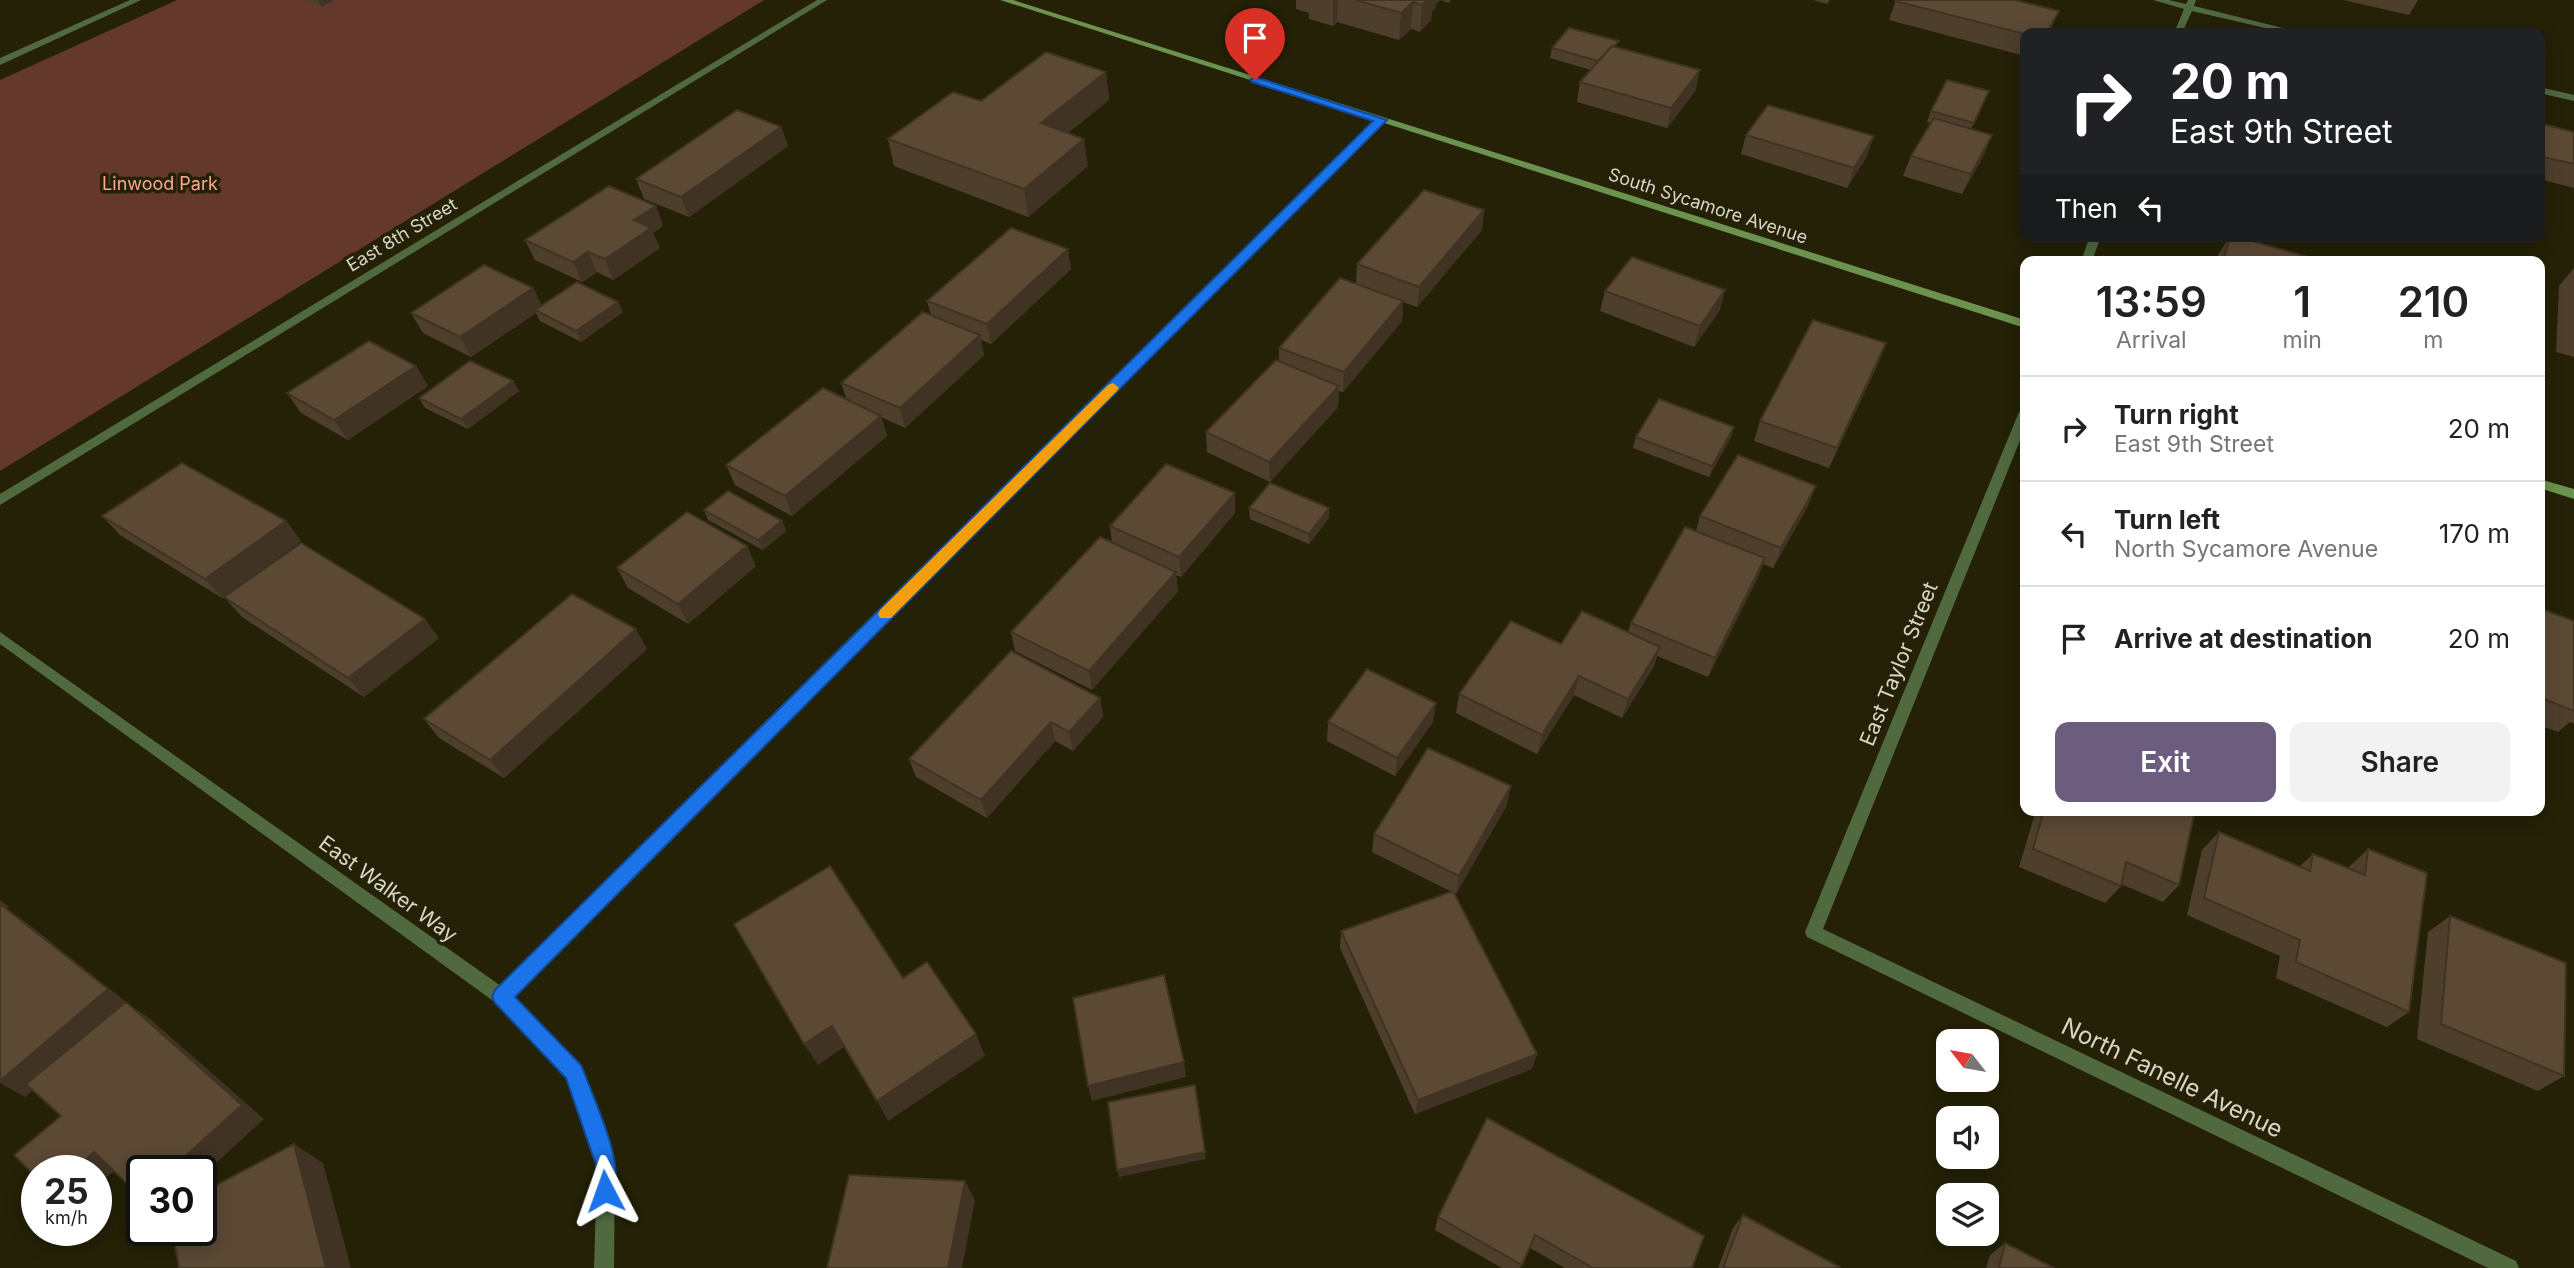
<!DOCTYPE html>
<style>
:root{--surface:#fff;--page:#f2f2f2;--text:#222;--muted:#767676;--line:#e0e0e0;--accent:#6c5d7f}
body{margin:0;font-family:Inter,sans-serif;background:var(--page);color:var(--text);height:100vh;display:flex;flex-direction:column;font-size:26px;white-space:nowrap}
*{box-sizing:border-box;margin:0}
p{font-size:23px;color:var(--muted)}
.icon{flex:none;width:38px;height:38px;fill:none;stroke:currentColor;stroke-width:2;stroke-linecap:round;stroke-linejoin:round}
.map{position:relative;flex:1;overflow:hidden}
.sheet{position:absolute;left:2020px;top:256px;width:525px;height:560px;display:flex;flex-direction:column;background:var(--surface);border-radius:14px;box-shadow:0 4px 18px #0003}
.sheet>*{flex:none}
.guide{position:absolute;left:2020px;top:28px;width:525px;height:214px;border-radius:14px;box-shadow:0 4px 18px #0003;background:#202124;color:#fff;overflow:hidden}
.needle{width:46px;rotate:301deg}
.controls{position:absolute;left:1936px;top:1029px;display:grid;gap:14px}
.controls a{display:grid;place-items:center;width:63px;height:63px;border-radius:14px;background:var(--surface);box-shadow:0 4px 18px #0003;font-size:35px}
.speed{position:absolute;left:21px;top:1155px;display:flex;gap:14px;font-size:35px;font-weight:700;text-align:center}
.speed>*{display:grid;place-content:center;width:91px;height:91px;border-radius:50%;background:var(--surface);box-shadow:0 4px 18px #0003;line-height:1}
.speed small{font-size:18px;font-weight:400}
.speed .limit{border:4px solid #111;border-radius:10px;background:#fff;color:#111}
.pin{position:absolute;display:grid;place-items:center;width:60px;height:60px;color:#fff;margin:-72px -30px;border-radius:50% 50% 50% 0;rotate:-45deg;box-shadow:0 0 7px #0007}
.pin .icon{rotate:45deg}
.me{position:absolute;width:77px;margin:-38px;rotate:356deg;stroke-linejoin:round;filter:drop-shadow(0 0 5px #0008)}
.turn{display:flex;align-items:center;gap:24px;height:147px;padding:0 35px;font-size:32px}
.turn .icon{width:91px;height:91px;stroke-width:2.5}
.turn b{display:block;font-size:49px;line-height:60px}
.then{display:flex;align-items:center;height:66px;padding:0 35px;background:#0003;gap:14px;font-size:26px}
.eta{display:flex;justify-content:space-evenly;align-items:center;height:119px;text-align:center}
.eta b{font-size:42px;font-weight:600;line-height:49px}
.action{display:flex;gap:14px;margin-top:auto;padding:14px 35px}
.action a{flex:1;height:80px;border-radius:14px;background:var(--accent);color:#fff;font-size:28px;font-weight:600;line-height:80px;text-align:center}
.action a+a{background:var(--page);color:var(--text)}
ul{padding:0;list-style:none}
li{display:flex;align-items:center;gap:21px;height:105px;padding:0 35px;border-top:2px solid var(--line)}
li div{flex:1}
li b{display:block;font-size:26px}
li em{font-style:normal}
.map>svg:first-child{display:block}
</style>
<div class="map">
<svg width="2574" height="1268" viewBox="0 0 2574 1268">
<rect width="100%" height="100%" fill="#242107"/>
<path fill="#64392c" d="M177,0h587l-764,471v-391z"/>
<g fill="none" stroke-linecap="round" stroke-linejoin="round">
<g fill="#50693f" fill-rule="evenodd">
<path d="M130,0h11l-141,65v-7z"/>
<path d="M817,0h10l-827,505v-11z"/>
<path d="M2153,0h16l17,4 2,-4h8l-2,6 109,27h-16l-95,-22 -10,22h-8l10,-24z"/>
<path d="M2539,87l35,8v6l-35,-8z"/>
<path d="M1381,117l4,1v4l-872,875 67,69 3,6 32,93 -1,103h-20l3,-103 -30,-88 -71,-74 -496,-359v-12l501,354 876,-868z"/>
<path d="M2090,236h11l-9,25h-11z"/>
<path d="M2025,408v20l-202,501 693,332 3,7h-31l-681,-331 -2,-5 214,-520z"/>
</g>
<g fill="#6b924e" fill-rule="evenodd">
<path d="M1000,0h13l1012,320v8z"/>
<path d="M2539,479l35,10v10l-35,-11z"/>
</g>
</g>
<g fill="#4e3f2d">
<path d="M304,0h30l-12,7z"/>
<path d="M1296,0h155l-3,3 -8,-3 -4,4v4l-4,3 -1,9 -11,12 -9,-3 -12,11 -62,-18 -4,4 -24,-7v-6l-13,-4z"/>
<path d="M1813,0h17l-3,4z"/>
<path d="M1896,0l163,11 -10,22h-24v23l-136,-36z"/>
<path d="M2343,0h75l-9,15z"/>
<path d="M1618,47l78,43 -29,38 -90,-26 3,-20 11,-12 -41,-12 2,-10z"/>
<path d="M1106,72l3,28 -41,33 20,33 -60,51 -134,-51 -6,-27 93,-38z"/>
<path d="M1985,101l-14,28 13,26 -22,39 -59,-18 8,-20 21,-33 -5,-1 4,-11z"/>
<path d="M2539,123l35,9v56l-35,-9z"/>
<path d="M781,127l7,19 -99,71 -45,-18 -8,-20z"/>
<path d="M1746,135l121,21 -20,32 -106,-34z"/>
<path d="M656,206l7,20 -10,7 7,15 -47,32 -16,-8 -15,10 -47,-22 -10,-20z"/>
<path d="M1484,210l-2,20 -65,77 -14,-5 -1,19 -59,71 -4,-1 -1,16 -68,75 -63,-30 -1,-20 73,-71v-13l77,-64 1,-20z"/>
<path d="M2230,236l92,25h-105l1,-6z"/>
<path d="M2574,268v89l-18,-5 3,-66z"/>
<path d="M1071,269l-80,75 -10,-4 3,15 -79,73 -24,-11 6,19 -95,80 -57,-31 -9,-20 121,-65 -6,-17 90,-68 -4,-14z"/>
<path d="M533,288l9,18 81,6 -42,30 -41,-21 -4,-8 -65,44 -48,-24 -12,-20z"/>
<path d="M1605,291l115,19 -26,37 -94,-36z"/>
<path d="M1878,364l-49,104 -75,-27 6,-20z"/>
<path d="M416,366l12,20 -80,54 -47,-27 -14,-20z"/>
<path d="M513,381l6,10 -51,38 -43,-21 -6,-10z"/>
<path d="M1636,437h95l-22,40 -76,-29z"/>
<path d="M1808,506l-35,62 -10,-4 -5,13 -50,100 -51,-21 -3,10 -32,52 -48,-23 -37,59 -81,-41 3,-19 102,-50 67,-12 3,-9 65,-92 4,-15z"/>
<path d="M1249,508l80,10 -20,26 -59,-25z"/>
<path d="M704,510l78,11 4,10 -23,19 -55,-30z"/>
<path d="M1235,513l-54,64 -5,-2 2,16 -86,99 -77,-39 -4,-19 101,-90 -2,-16z"/>
<path d="M102,516l184,5 15,20 -79,57 -102,-63z"/>
<path d="M756,566l-68,58 -60,-36 -11,-20z"/>
<path d="M224,597l215,41 -75,59 -122,-80z"/>
<path d="M2539,608l35,13v103l-4,-2 -12,10 -19,-7z"/>
<path d="M647,649l-143,129 -65,-40 -15,-19z"/>
<path d="M1100,698l3,19 -30,34 -18,-10 -68,77 -71,-41 -7,-18z"/>
<path d="M1328,722h105l-38,54 -68,-35z"/>
<path d="M1507,805l-51,89 -3,-1 79,176 -117,45 -75,-166 1,-17 111,-39 -80,-40 2,-18z"/>
<path d="M2036,810h159l-16,75 -16,17 -42,-18v2l-16,17 -86,-36z"/>
<path d="M2219,832l81,34 13,-12 35,14 20,-19 41,163 -22,15 -111,-49 4,-22 -93,-41 15,-65z"/>
<path d="M2450,916l114,160 -26,15 -121,-52 11,-107z"/>
<path d="M1487,1118l205,150h-127l-35,-20 -10,20h-18l-67,-38 3,-13z"/>
<path d="M1743,1215l98,53h-123l15,-40z"/>
<path d="M2005,1243l49,25h-68l4,-13z"/>
</g>
<g fill="#403324">
<path d="M318,0h16l-12,7z"/>
<path d="M1333,0h5l-1,22 -4,4z"/>
<path d="M1426,0h14l-4,4v4l-4,3 -1,9 -11,12 2,-27z"/>
<path d="M1413,2l-2,27 -12,11 2,-27z"/>
<path d="M1700,70l-4,20 -29,38 4,-20z"/>
<path d="M1106,72l3,28 -64,51 -4,-28z"/>
<path d="M781,127l7,19 -99,71 -8,-20z"/>
<path d="M1992,135l-8,20 -22,39 9,-20z"/>
<path d="M1874,136l-7,20 -20,32 7,-20z"/>
<path d="M1084,139l4,27 -60,51 -4,-28z"/>
<path d="M656,206l7,20 -10,7 7,15 -47,32 -8,-21 29,-39z"/>
<path d="M1484,210l-2,20 -65,77 2,-20z"/>
<path d="M1068,249l3,20 -80,75 -4,-20z"/>
<path d="M588,252l9,20 -15,10 -9,-20z"/>
<path d="M533,288l10,20 -8,2 1,3 -65,44 -11,-20z"/>
<path d="M1725,290l-5,20 -26,37 6,-21z"/>
<path d="M1403,301l-1,20 -59,71 1,-20z"/>
<path d="M618,302l5,10 -42,30 -5,-11z"/>
<path d="M980,335l4,20 -79,73 -5,-20z"/>
<path d="M1886,343l-8,21 -49,104 8,-20z"/>
<path d="M416,366l12,20 -80,54 -14,-20z"/>
<path d="M513,381l6,10 -51,38 -7,-10z"/>
<path d="M1339,386l-1,21 -68,75 -1,-20z"/>
<path d="M881,416l6,20 -95,80 -7,-20z"/>
<path d="M1734,427l-3,10 -22,40 3,-11z"/>
<path d="M1816,486l-8,20 -35,62 8,-20z"/>
<path d="M1235,493v20l-54,64 -2,-20z"/>
<path d="M1329,508v10l-20,26v-10z"/>
<path d="M286,521l15,20 -79,57 -17,-19z"/>
<path d="M782,521l4,10 -23,19 -5,-10z"/>
<path d="M747,546l9,20 -68,58 -10,-20z"/>
<path d="M1765,558l-7,19 -50,100 7,-19z"/>
<path d="M1176,572l2,19 -86,99 -3,-19z"/>
<path d="M425,619l14,19 -75,59 -16,-19z"/>
<path d="M636,629l11,20 -143,129 -14,-18z"/>
<path d="M1660,647l-6,19 -32,52 6,-19z"/>
<path d="M1579,676l-5,19 -37,59 5,-19z"/>
<path d="M1100,698l3,19 -30,34 -4,-19z"/>
<path d="M1436,703l-3,19 -38,54 2,-18z"/>
<path d="M1051,722l4,19 -68,77 -6,-18z"/>
<path d="M1511,786l-4,19 -51,89 3,-18z"/>
<path d="M0,900l9,7 -2,2 15,10 109,87 18,12 115,101 -63,58v-6h-32l-39,-165 -105,91 -25,-14z"/>
<path d="M832,1026l12,21 -26,18 -14,-21z"/>
<path d="M976,1034l9,22 -97,65 -11,-20z"/>
<path d="M1537,1054l-5,15 -117,45 3,-14z"/>
<path d="M1184,1062l2,15 -94,24 -4,-15z"/>
<path d="M294,1144l29,19 28,105h-25z"/>
<path d="M94,1152l26,14 -24,20v-15h-23z"/>
<path d="M1205,1152l1,7 -87,18 -2,-7z"/>
<path d="M965,1181l10,19 -13,68h-14z"/>
</g>
<g fill="#5b4934" stroke="#403324" stroke-width="2">
<path d="M1356,0h71l-5,5 -9,-3 -12,11z"/>
<path d="M1896,0h119l44,11 -12,22h-22v1l-130,-33z"/>
<path d="M1569,28l50,13 -5,5h-2l-14,15 -46,-13z"/>
<path d="M1612,46l88,24 -29,38 -91,-26z"/>
<path d="M1046,52l60,20 -65,51 43,16 -60,50 -136,-50 65,-47 28,9z"/>
<path d="M1947,80l42,11 -15,32 -43,-12z"/>
<path d="M1768,105l106,31 -20,32 -108,-33z"/>
<path d="M737,110l44,17 -100,70 -45,-18z"/>
<path d="M1934,118l58,17 -21,39 -60,-18z"/>
<path d="M2539,123l35,9v32l-35,-8z"/>
<path d="M609,186l47,20 -22,14 17,8 -46,31 -17,-7 -15,10 -48,-22z"/>
<path d="M1424,190l60,20 -65,77 -62,-23z"/>
<path d="M1011,228l57,21 -81,75 -60,-23z"/>
<path d="M2230,236h5l87,25h-99z"/>
<path d="M1632,257l93,33 -25,36 -95,-35z"/>
<path d="M484,265l49,23 -73,49 -49,-24z"/>
<path d="M1340,278l63,23 -59,71 -65,-24z"/>
<path d="M577,282l41,20 -42,29 -41,-21z"/>
<path d="M923,312l57,23 -80,73 -59,-25z"/>
<path d="M1813,320l73,23 -49,105 -77,-27z"/>
<path d="M369,341l47,25 -82,54 -47,-27z"/>
<path d="M1276,360l63,26 -70,76 -63,-30z"/>
<path d="M470,361l43,20 -52,38 -42,-21z"/>
<path d="M823,388l58,28 -96,80 -59,-31z"/>
<path d="M1659,399l75,28 -22,39 -76,-29z"/>
<path d="M1738,455l78,31 -35,62 -81,-32z"/>
<path d="M182,463l104,58 -81,58 -103,-63z"/>
<path d="M1166,464l69,29 -56,64 -69,-31z"/>
<path d="M1270,483l59,25 -20,26 -60,-26z"/>
<path d="M728,491l54,30 -24,19 -54,-30z"/>
<path d="M687,512l60,34 -69,58 -61,-36z"/>
<path d="M1685,527l80,31 -50,100 -84,-35z"/>
<path d="M1100,537l76,35 -87,99 -78,-39z"/>
<path d="M301,543l124,76 -77,59 -124,-81z"/>
<path d="M572,594l64,35 -146,131 -66,-41z"/>
<path d="M2539,608l35,13v90l-35,-14z"/>
<path d="M1582,611l78,36 -32,52 -49,-23 -37,59 -83,-41 52,-73 50,23z"/>
<path d="M1011,651l89,47 -31,34 -18,-10 -70,78 -72,-41z"/>
<path d="M1367,669l69,34 -39,55 -69,-36z"/>
<path d="M1428,748l83,38 -52,90 -85,-42z"/>
<path d="M2044,810h151l-16,75 -53,-23 -5,24 -88,-37z"/>
<path d="M2219,832l91,39 3,-17 52,21 3,-26 59,24 -18,139 -113,-50 4,-22 -96,-42z"/>
<path d="M830,866l73,112 24,-16 49,72 -99,67 -45,-75 -28,18 -70,-120z"/>
<path d="M1453,891l84,163 -119,46 -77,-169z"/>
<path d="M0,904l108,85 -108,92z"/>
<path d="M2450,916l116,47 -2,113 -123,-52z"/>
<path d="M1164,975l20,87 -96,24 -15,-88z"/>
<path d="M126,1002l116,103 -73,66h-27v24l-2,1 -46,-44 -21,19h-36v7l-23,-23 47,-39 -35,-32z"/>
<path d="M1195,1085l10,67 -88,18 -9,-68z"/>
<path d="M1487,1118l217,118 -12,32h-99l-58,-33 -13,30 -84,-48z"/>
<path d="M294,1144l32,124h-147l-7,-38h29v-37z"/>
<path d="M849,1175l116,6 -17,87h-121z"/>
<path d="M1743,1215l98,53h-118z"/>
<path d="M2005,1243l49,25h-55z"/>
</g>
<path fill="#1a73e8" stroke="#114b97" stroke-width="2" d="M1255,77l132,43 -872,877 66,68 3,7c12,33 42,93 29,126l-8,3 -7,-3 -3,-7 1,-26 -30,-87 -71,-75 -3,-6 3,-7 878,-869 -121,-39 -2,-2z"/>
<path fill="#f59e0b" d="M1113,383l6,5 -2,3 -226,227h-11l-2,-4 2,-4 228,-225z"/>
<g text-anchor="middle" stroke-width="7" stroke-linejoin="round" paint-order="stroke">
<g font-size="18" fill="#f8a990" stroke="#242107">
<text x="160" y="190">Linwood Park</text>
</g>
<g font-size="18" fill="#d7d5c6" stroke="#242107">
<text transform="translate(1708 206) rotate(18)" y="6">South Sycamore Avenue</text>
<text transform="translate(402 235) rotate(-31)" y="6">East 8th Street</text>
</g>
<g font-size="21" fill="#d7d5c6" stroke="#242107">
<text transform="translate(1899 664) rotate(-68)" y="7">East Taylor Street</text>
<text transform="translate(388 889) rotate(36)" y="7">East Walker Way</text>
</g>
<g font-size="24" fill="#d7d5c6" stroke="#242107">
<text transform="translate(2172 1078) rotate(26)" y="8">North Fanelle Avenue</text>
</g>
</g>
</svg>
<div class="controls">
<a><svg class="needle" viewBox="-14 -14 28 28"><path d="M0-13l5 13h-10z" fill="#e53935"/><path d="M0 13l5-13h-10z" fill="#767676"/></svg></a>
<a><svg class="icon" aria-label="sound" viewBox="0 0 24 24"><path d="M4 9h4l5-4v14l-5-4H4zM17 9q2 3 0 6"/></svg></a>
<a><svg class="icon" aria-label="layers" viewBox="0 0 24 24"><path d="M12 4l9 5-9 5-9-5zM3 14l9 5 9-5"/></svg></a>
</div>
<div class="speed"><div>25<small>km/h</small></div><div class="limit">30</div></div>
<div class="pin" style="left:1255px;top:80px;background:#d93025"><svg class="icon" aria-label="arrive" viewBox="0 0 24 24"><path d="M6 21V4h12l-3 4 3 4H6"/></svg></div>
<svg class="me" style="left:605px;top:1191px" viewBox="-20 -20 40 40"><path d="M0-17L14 15 0 8-14 15z" fill="#1a73e8" stroke="#fff" stroke-width="4"/></svg>
<div class="guide">
<div class="turn"><svg class="icon" aria-label="right" viewBox="0 0 24 24"><path d="M7 20v-9h11M14 6l5 5-5 5"/></svg><div><b>20 m</b>East 9th Street</div></div>
<div class="then">Then<svg class="icon" aria-label="left" viewBox="0 0 24 24"><path d="M17 20v-9H6M10 6l-5 5 5 5"/></svg></div>
</div>
<section class="sheet">
<div class="eta">
<div><b>13:59</b><p>Arrival</p></div>
<div><b>1</b><p>min</p></div>
<div><b>210</b><p>m</p></div>
</div>
<ul>
<li><svg class="icon" aria-label="right" viewBox="0 0 24 24"><path d="M7 20v-9h11M14 6l5 5-5 5"/></svg><div><b>Turn right</b><p>East 9th Street</p></div><em>20 m</em></li>
<li><svg class="icon" aria-label="left" viewBox="0 0 24 24"><path d="M17 20v-9H6M10 6l-5 5 5 5"/></svg><div><b>Turn left</b><p>North Sycamore Avenue</p></div><em>170 m</em></li>
<li><svg class="icon" aria-label="arrive" viewBox="0 0 24 24"><path d="M6 21V4h12l-3 4 3 4H6"/></svg><div><b>Arrive at destination</b></div><em>20 m</em></li>
</ul>
<div class="action"><a>Exit</a><a>Share</a></div>
</section>
</div>
